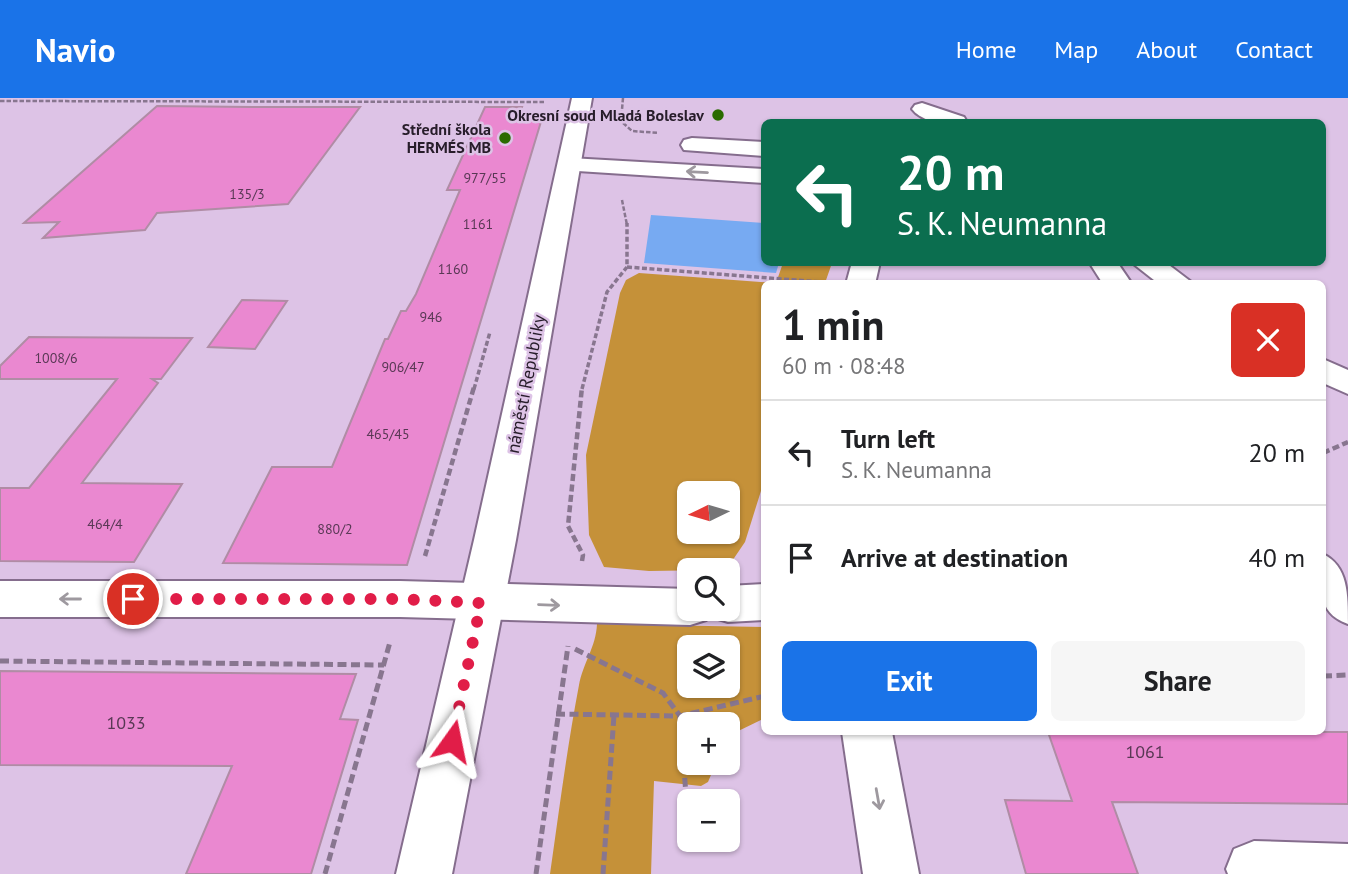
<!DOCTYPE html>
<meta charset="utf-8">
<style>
:root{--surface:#fff;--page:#f6f6f6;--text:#202124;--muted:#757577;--line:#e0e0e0;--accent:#1a73e8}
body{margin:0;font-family:"PT Sans",sans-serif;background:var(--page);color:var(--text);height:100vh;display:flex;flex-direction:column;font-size:26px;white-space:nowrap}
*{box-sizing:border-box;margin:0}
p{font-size:23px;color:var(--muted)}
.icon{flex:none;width:38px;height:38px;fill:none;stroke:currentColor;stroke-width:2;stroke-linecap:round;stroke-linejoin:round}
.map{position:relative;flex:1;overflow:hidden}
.details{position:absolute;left:761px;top:182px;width:565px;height:455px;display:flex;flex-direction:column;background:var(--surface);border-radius:10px;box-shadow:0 2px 5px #0004}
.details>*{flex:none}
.guide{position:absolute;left:761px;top:21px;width:565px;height:147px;border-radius:10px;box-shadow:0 2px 5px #0004;background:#0b6e4f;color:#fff;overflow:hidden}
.needle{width:46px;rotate:265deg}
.buttons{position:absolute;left:677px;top:383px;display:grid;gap:14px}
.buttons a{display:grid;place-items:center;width:63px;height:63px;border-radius:10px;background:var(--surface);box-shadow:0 2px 5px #0004;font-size:35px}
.pin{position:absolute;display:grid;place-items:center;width:60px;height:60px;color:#fff;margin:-30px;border:4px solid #fff;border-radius:50%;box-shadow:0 2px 7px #0007}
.me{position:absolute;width:77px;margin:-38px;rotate:12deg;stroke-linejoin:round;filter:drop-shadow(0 0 5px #0008)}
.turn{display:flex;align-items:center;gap:24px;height:147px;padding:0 21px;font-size:32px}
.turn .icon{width:91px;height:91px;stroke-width:2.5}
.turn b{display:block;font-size:49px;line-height:60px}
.round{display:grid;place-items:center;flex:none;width:74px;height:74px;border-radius:10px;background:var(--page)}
.head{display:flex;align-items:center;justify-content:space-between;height:119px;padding:0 21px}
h1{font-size:42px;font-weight:700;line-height:52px}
.cta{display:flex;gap:14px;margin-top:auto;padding:14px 21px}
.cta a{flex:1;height:80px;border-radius:10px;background:var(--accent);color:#fff;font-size:28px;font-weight:700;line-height:80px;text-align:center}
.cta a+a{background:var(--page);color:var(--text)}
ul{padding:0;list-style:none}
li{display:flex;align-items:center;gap:21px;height:105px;padding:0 21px;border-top:2px solid var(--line)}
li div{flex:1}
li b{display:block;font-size:26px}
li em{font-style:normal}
header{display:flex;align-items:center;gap:42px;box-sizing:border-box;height:98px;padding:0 35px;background:var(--accent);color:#fff}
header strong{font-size:33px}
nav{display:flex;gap:38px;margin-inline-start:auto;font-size:24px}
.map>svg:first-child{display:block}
</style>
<header>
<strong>Navio</strong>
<nav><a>Home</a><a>Map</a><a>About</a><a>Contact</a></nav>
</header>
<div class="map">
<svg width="1348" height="776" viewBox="0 0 1348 776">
<rect width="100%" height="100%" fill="#ddc3e6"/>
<g fill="#c59139" fill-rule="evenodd">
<path d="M783,165v-1l49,1 -7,20h-49z"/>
<path d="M639,175l135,10 -9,1v194l-20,64 -17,25 -12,3 -67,1 -45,-4 -15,-32 -3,-80 34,-162 6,-13zM690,396h38v38h-38z"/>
<path d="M597,526l168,3v91l-37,18v-12h-38v39h26l-8,19 -7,4 -47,-5 -3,93h-101c9,-63 17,-126 29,-189 4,-22 17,-38 18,-61zM690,550h38v38h-38z"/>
</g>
<path fill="#77aaf2" d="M651,117l114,8v39l14,1 -3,10 -132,-10z"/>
<g fill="#ea88d0" stroke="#b08ca5" stroke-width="2">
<path d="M157,8l95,1h108l-72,97 -131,9 -12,17 -102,8 16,-16 -35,1z"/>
<path d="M485,9h37l-3,8h24l-136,450 -184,-2 49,-96h60l53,-128h3l13,-28h5l10,-17 44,-104h-13z"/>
<path d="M242,202l45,1 -32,48 -47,-2z"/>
<path d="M29,239l163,1 -31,41h-9l6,4 -76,100 100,1 -48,78 -134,-1v-73h29l88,-109h-117v-13z"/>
<path d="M0,573l356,3 -16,45 18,1 -47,154h-125l46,-108 -232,-1z"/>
<path d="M1048,634h300v72l-236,-2 26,72h-112l-21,-74 67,1z"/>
</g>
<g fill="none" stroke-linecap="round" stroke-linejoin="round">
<g stroke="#856d8d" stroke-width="4">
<g id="street">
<path d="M922,5l42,14 3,5c-17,2 -44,2 -55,-13l3,-4z"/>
<path d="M692,40l73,4v14l-81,-6 -3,-5 3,-5z"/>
<path d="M570,60l195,11v14l-203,-13 -4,-5 4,-5z"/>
<path d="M852,164h28l-5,22h-29z"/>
<path d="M1089,164h28l15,22h-29z"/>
<path d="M1131,164h34l29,22h-35z"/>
<path d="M1323,261l25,11v24l-25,-11z"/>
<path d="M1323,456c25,12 25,40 25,70 -34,-12 -25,-39 -25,-70z"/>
<path d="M0,483h400l290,8v20h38v-23l37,-2v36l-37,2 -16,-5 -2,-5 -4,8 -16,5 -290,-8h-400z"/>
<path d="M842,634h50l27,142h-56z"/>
<path d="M1254,743l94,3v30h-120l-2,-5 8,-20z"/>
</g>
</g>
<g stroke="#856d8d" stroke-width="4">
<path id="secondary" d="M572,0h20l-76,442 -64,334h-56l78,-334z"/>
</g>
<g stroke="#88768f" stroke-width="2.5" stroke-dasharray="4.5 2" stroke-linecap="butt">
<path d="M623,0l-2,23 11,10 27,2"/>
<path d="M0,3l545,1"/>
<path d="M622,102l5,25"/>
</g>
<g stroke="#88768f" stroke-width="3.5" stroke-dasharray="5 2.5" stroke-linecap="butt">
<path d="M627,169l194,15"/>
<path d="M474,291l16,-57"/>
<path d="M582,291l25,-97 20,-25v-44"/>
</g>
<g stroke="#88768f" stroke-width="4.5" stroke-dasharray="7 3.5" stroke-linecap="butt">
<path d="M1323,355l25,-11"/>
<path d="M425,458l49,-169"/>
<path d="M582,463l1,-6 -15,-29 14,-139"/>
</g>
<g stroke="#88768f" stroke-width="5" stroke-dasharray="9 4.5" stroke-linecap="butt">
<path d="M575,551l88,44 17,23 6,79 11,7"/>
<path d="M0,563l384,4"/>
<path d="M1323,578l25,-1"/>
<path d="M556,616l124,2 85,-20"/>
<path d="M325,776l65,-232"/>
<path d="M536,776l32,-228"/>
<path d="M603,776l11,-159"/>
</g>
<use href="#street" fill="#fff" fill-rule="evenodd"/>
<use href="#secondary" fill="#fff" fill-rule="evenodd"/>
</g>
<defs><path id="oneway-shaft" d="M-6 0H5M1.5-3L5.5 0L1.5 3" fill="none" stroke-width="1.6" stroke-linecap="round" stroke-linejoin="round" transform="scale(1.75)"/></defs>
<g stroke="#9e999f">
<use href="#oneway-shaft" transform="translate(697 74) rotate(-177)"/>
<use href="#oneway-shaft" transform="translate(70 501) rotate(180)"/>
<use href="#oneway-shaft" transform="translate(549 507) rotate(2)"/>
<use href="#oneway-shaft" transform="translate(878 701) rotate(80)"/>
</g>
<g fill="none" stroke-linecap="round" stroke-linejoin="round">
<path stroke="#e11d48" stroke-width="12" stroke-dasharray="0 21.6" d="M133,501h267l81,4 -29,138"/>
</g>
<g fill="#2a6b00" stroke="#ddc3e6" stroke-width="2.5">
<circle cx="718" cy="17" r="7"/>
<circle cx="505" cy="40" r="7"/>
</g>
<g text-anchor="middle" stroke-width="5" stroke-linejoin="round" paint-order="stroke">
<g font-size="14" fill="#583854">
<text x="485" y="85">977/55</text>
<text x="247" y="101">135/3</text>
<text x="478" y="131">1161</text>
<text x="453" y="176">1160</text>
<text x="431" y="224">946</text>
<text x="56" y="265">1008/6</text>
<text x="403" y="274">906/47</text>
<text x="388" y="341">465/45</text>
<text x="105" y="431">464/4</text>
<text x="335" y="436">880/2</text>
</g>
<g font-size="16" font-weight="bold" fill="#271d2a" stroke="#ddc3e6" text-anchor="end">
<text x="704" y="23">Okresní soud Mladá Boleslav</text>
<text x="491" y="37">Střední škola<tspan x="491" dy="18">HERMÉS MB</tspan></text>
</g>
<g font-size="18" fill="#271d2a" stroke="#ddc3e6">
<text transform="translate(526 286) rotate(-79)" y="6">náměstí Republiky</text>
</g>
<g font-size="18" fill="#583854">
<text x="126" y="631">1033</text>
<text x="1145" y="660">1061</text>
</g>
</g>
</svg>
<div class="buttons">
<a><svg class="needle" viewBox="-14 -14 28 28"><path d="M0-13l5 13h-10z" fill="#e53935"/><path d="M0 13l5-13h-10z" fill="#757577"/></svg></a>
<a><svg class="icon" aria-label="search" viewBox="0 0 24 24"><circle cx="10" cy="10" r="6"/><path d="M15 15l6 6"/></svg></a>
<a><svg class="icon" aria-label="layers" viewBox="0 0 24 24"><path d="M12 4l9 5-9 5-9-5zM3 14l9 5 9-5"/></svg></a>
<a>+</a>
<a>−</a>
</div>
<div class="pin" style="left:133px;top:501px;background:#d93025"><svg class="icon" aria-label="arrive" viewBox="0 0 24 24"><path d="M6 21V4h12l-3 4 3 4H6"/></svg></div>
<svg class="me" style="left:452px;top:643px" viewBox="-20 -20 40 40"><path d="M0-17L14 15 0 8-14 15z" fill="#e11d48" stroke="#fff" stroke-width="4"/></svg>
<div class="guide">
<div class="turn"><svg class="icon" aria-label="left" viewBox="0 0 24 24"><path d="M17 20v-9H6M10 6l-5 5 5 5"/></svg><div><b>20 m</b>S. K. Neumanna</div></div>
</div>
<section class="details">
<div class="head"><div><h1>1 min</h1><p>60 m · 08:48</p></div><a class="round" style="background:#d93025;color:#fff"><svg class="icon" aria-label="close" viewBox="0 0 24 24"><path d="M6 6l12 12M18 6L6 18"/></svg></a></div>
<ul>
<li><svg class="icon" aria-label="left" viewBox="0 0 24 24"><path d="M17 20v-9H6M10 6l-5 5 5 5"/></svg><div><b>Turn left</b><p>S. K. Neumanna</p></div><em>20 m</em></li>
<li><svg class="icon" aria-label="arrive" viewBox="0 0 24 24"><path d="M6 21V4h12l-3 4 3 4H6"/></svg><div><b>Arrive at destination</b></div><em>40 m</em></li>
</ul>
<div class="cta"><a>Exit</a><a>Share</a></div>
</section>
</div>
